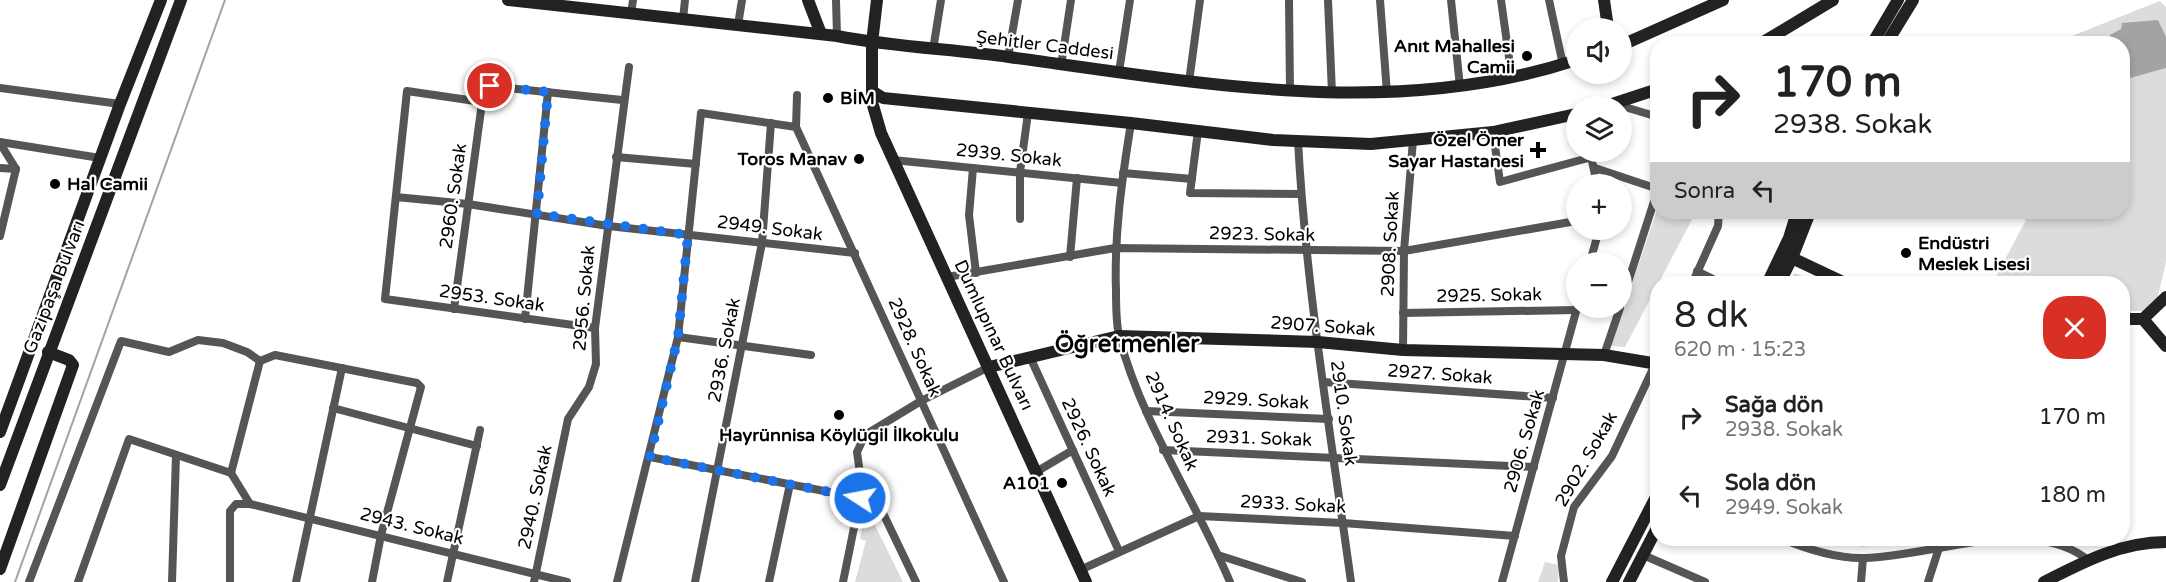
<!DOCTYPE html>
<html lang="tr">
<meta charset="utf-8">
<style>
:root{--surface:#fff;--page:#f6f6f6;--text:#222;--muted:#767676}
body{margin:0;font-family:"Varela Round",sans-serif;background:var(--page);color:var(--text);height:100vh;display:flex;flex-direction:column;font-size:22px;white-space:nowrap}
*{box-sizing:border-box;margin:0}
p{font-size:20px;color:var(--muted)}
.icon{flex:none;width:33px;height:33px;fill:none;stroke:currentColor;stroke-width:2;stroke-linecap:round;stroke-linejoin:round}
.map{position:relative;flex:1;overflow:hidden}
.sheet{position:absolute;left:1650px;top:276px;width:480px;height:270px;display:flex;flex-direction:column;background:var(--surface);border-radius:24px;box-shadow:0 3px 9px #0003}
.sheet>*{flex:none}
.guide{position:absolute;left:1650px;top:36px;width:480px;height:183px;border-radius:24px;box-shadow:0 3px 9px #0003;background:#fff;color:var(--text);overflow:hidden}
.fabs{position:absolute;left:1566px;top:18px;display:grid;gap:12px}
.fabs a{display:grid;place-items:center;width:66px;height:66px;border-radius:50%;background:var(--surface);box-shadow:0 3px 9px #0003;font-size:30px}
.pin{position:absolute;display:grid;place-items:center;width:51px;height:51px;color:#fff;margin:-26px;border:3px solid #fff;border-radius:50%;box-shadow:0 2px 6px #0007}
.me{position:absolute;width:66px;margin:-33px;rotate:281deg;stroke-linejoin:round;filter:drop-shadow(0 0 4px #0008)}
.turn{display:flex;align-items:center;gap:21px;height:126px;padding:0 24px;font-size:27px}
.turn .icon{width:78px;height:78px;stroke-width:2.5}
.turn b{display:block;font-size:42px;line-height:51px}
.then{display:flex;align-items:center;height:57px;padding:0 24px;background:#0003;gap:12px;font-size:22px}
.round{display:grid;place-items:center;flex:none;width:63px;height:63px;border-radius:24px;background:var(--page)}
.headline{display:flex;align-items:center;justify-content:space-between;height:102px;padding:0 24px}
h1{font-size:36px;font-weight:600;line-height:45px}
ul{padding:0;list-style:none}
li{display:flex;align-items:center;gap:18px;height:78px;padding:0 24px}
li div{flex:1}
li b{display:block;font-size:22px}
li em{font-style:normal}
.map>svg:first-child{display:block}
</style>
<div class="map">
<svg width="2166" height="582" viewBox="0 0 2166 582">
<rect width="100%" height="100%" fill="#fff"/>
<g fill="#dcdcdc">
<path d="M2160,1l6,6v255l-9,38 -14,11h-20l-1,-27h-130l34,-64 -15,-8h111v-168l-68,-1z"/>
<path d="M1657,210l39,2 -71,135 -14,-1z"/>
<path d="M1795,273l23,10h-32z"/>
<path d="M866,507l37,75h-48l11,-41 -6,-2z"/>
<path d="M1802,539h67l-4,8z"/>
<path d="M1545,562l14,3 -1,17h-20z"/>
</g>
<path fill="#a3a3a3" d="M2158,20l8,17v31l-36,10 -7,-9 -1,-25 -13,-1 1,-8 11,-6 1,-6z"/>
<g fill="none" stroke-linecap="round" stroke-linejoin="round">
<path stroke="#a3a3a3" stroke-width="2" d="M15,582l210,-582"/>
<g stroke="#555" stroke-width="8">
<path d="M836,0l1,36"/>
<path d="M1289,0l1,91"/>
<path d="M1328,0l4,93"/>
<path d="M1380,0l7,93"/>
<path d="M1451,0l9,87"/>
<path d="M1501,0l11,79"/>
<path d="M1549,0l14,65"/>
<path d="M631,14l2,-14"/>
<path d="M683,19l2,-19"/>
<path d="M738,25l4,-25"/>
<path d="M933,50l8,-50"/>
<path d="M1008,57l10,-57"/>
<path d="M1061,66l10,-66"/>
<path d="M1119,72l11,-72"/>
<path d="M1189,82l11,-82"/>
<path d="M0,88l120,16"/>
<path d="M482,102l-75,-11 -22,208 210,29"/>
<path d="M1615,104l43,13"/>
<path d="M1131,123c-9,56 -17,111 -15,168 0,15 0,31 3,45 23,88 76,163 111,246"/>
<path d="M796,127l1,-32"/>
<path d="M1198,131l-8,62 111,1"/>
<path d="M1493,132l7,50 92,-25"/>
<path d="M1298,141c8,148 33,295 53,441"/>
<path d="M0,142l100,16"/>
<path d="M0,143l16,26 -16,67"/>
<path d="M1590,152l7,32"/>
<path d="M616,157l80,7"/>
<path d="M893,160l229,23"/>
<path d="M0,168l16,1"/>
<path d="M973,168l-4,47 7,58"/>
<path d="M1595,168l63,21"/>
<path d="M1123,173l69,6"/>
<path d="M396,197l72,7 140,22 247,27"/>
<path d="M1020,219v-47l8,-59"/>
<path d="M1070,257l7,-79"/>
<path d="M1590,262l9,-32"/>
<path d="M1697,271l26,13"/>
<path d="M947,277l168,-29 289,3 172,-30"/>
<path d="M1692,284l26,-58 1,-14"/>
<path d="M1622,301l36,-112"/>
<path d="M454,309l30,-221 6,-2 132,14"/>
<path d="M1403,313l173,-3"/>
<path d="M525,319l23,-227"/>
<path d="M678,337l133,18"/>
<path d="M1403,350l1,-99 9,-111"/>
<path d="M1604,355l16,-47"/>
<path d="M1030,357l89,194"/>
<path d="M260,361l15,-6 142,28 4,4 -40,148 -9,47"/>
<path d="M1323,382l230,16"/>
<path d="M333,408l144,38"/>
<path d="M1146,411l183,8"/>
<path d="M1163,450l371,17"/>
<path d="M650,457l210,41"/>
<path d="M1036,472l37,-22"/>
<path d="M231,473l29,-112"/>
<path d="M862,488l19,21 35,73"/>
<path d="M1780,538c24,10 58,21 85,20 66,-1 165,-44 223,2"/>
<path d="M1218,555l84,27"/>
<path d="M1643,555l62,27"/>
<path d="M1080,570l119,-54 144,7 172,13"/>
<path d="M29,582l92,-241 48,11 29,-12 25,3 24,9 13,9"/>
<path d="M78,582l51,-143 102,34 19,31"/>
<path d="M172,582l4,-127"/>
<path d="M230,582v-71l6,-7h14l317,78"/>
<path d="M296,582l46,-214"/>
<path d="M447,582l33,-152"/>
<path d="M534,582l34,-163 21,-32 7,-23 -1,-36 34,-261"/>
<path d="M617,582l61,-245 23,-224 95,14 208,455"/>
<path d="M695,582l67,-339 9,-120"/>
<path d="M769,582l21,-98"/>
<path d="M843,582l19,-94 -5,-36 8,-17 56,-34 68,-34"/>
<path d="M1502,582l75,-274"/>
<path d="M1564,582l-3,-26 13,-49 38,-51 46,-98"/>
<path d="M1861,582l2,-24"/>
<path d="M1928,582l11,-34"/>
</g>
<g stroke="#222" stroke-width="12">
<path d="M508,0l329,36c57,11 115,13 172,21 188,25 382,64 567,3"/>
<path d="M808,0l13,34"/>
<path d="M877,0l-5,43v59l9,31 205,449"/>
<path d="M1604,0l4,28"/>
<path d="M1760,44l73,-44"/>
<path d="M1872,44l26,-44"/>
<path d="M1886,44l27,-44"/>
<path d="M1622,45l101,-45"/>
<path d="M872,91l11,7 248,25 142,17 98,4 122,-12 83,-18"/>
<path d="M1606,106l52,-17"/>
<path d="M1792,258l55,26"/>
<path d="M1767,284l22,-46 8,-26"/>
<path d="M1779,284l13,-26 18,-46"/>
<path d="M2122,319h21"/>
<path d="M2143,319l23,27"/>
<path d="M2143,319l23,-22"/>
<path d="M989,367l130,-31 199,6 85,8 201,5 54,9"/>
<path d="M0,432l120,-328 41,-104"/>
<path d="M0,485l181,-485"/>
<path d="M0,569l73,-204 -4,-5 -21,-8"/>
<path d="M1612,582l46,-89"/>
<path d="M1629,582l29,-56"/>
<path d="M2044,582c39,-20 77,-40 122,-40"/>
</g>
</g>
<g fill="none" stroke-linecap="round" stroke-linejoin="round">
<path stroke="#1a73e8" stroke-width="10" stroke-dasharray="0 18" d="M490,86l58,6 -11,122 151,21 -10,102 -28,120 210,41"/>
</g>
<g fill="#000" stroke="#fff" stroke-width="2">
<circle cx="1527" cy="56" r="6"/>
<circle cx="828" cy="98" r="6"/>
<path d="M1535 141h6v6h6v6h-6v6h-6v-6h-6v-6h6z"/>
<circle cx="859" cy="159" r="6"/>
<circle cx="55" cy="184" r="6"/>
<circle cx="1906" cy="253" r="6"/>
<circle cx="839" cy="415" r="6"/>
<circle cx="1062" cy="483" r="6"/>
</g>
<g text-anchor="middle" stroke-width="4.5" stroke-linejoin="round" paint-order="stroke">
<g font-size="18" fill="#000" stroke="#fff">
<text transform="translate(1045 45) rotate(7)" y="6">Şehitler Caddesi</text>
<text transform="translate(1009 155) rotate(6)" y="6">2939. Sokak</text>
<text transform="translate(453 196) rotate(-82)" y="6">2960. Sokak</text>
<text transform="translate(770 228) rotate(7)" y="6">2949. Sokak</text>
<text transform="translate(1262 234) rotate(1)" y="6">2923. Sokak</text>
<text transform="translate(1390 244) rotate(-87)" y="6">2908. Sokak</text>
<text transform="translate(54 287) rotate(-69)" y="6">Gazipaşa Bulvarı</text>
<text transform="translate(1489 295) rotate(-1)" y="6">2925. Sokak</text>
<text transform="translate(492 298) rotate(8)" y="6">2953. Sokak</text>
<text transform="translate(584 298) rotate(-85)" y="6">2956. Sokak</text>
<text transform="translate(1323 326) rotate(4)" y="6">2907. Sokak</text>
<text transform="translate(994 335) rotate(65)" y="6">Dumlupınar Bulvarı</text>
<text transform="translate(915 347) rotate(66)" y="6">2928. Sokak</text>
<text transform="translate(724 350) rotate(-79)" y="6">2936. Sokak</text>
<text transform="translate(1440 374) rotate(4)" y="6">2927. Sokak</text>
<text transform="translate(1256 400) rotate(3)" y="6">2929. Sokak</text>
<text transform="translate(1344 413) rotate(82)" y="6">2910. Sokak</text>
<text transform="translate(1172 421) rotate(66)" y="6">2914. Sokak</text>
<text transform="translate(1259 438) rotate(2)" y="6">2931. Sokak</text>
<text transform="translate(1524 441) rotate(-74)" y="6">2906. Sokak</text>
<text transform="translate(1089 447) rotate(65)" y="6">2926. Sokak</text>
<text transform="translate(1586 459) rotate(-60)" y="6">2902. Sokak</text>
<text transform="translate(535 497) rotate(-78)" y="6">2940. Sokak</text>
<text transform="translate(1293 504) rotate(3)" y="6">2933. Sokak</text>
<text transform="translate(412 526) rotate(14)" y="6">2943. Sokak</text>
</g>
<g font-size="18" font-weight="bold" fill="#000" stroke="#fff" text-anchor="end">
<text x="1515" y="52">Anıt Mahallesi<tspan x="1515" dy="21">Camii</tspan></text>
<text x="840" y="104" text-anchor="start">BİM</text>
<text x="1524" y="146">Özel Ömer<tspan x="1524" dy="21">Sayar Hastanesi</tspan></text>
<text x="847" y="165">Toros Manav</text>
<text x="67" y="190" text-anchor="start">Hal Camii</text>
<text x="1918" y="249" text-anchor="start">Endüstri<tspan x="1918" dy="21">Meslek Lisesi</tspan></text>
<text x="839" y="441" text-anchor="middle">Hayrünnisa Köylügil İlkokulu</text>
<text x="1050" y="489">A101</text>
</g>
<g font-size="24" font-weight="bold" fill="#000" stroke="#fff">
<text x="1127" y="352">Öğretmenler</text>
</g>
</g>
</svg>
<div class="fabs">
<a><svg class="icon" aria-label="sound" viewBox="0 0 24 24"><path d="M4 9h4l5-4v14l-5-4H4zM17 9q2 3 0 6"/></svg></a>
<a><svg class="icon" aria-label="layers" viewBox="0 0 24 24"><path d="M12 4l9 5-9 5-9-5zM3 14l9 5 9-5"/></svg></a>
<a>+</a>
<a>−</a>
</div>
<div class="pin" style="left:490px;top:86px;background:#d93025"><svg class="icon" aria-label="arrive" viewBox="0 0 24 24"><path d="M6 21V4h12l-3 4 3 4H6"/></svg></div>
<svg class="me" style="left:860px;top:498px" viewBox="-20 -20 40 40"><circle r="17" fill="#1a73e8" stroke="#fff" stroke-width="3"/><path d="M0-11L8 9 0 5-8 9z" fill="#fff"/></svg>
<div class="guide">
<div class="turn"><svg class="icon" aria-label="right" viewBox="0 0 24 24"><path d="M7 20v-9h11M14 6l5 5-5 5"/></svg><div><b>170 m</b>2938. Sokak</div></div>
<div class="then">Sonra<svg class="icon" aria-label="left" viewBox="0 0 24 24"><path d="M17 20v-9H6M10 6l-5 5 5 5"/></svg></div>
</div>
<section class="sheet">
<div class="headline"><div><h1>8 dk</h1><p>620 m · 15:23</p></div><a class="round" style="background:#d93025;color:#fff"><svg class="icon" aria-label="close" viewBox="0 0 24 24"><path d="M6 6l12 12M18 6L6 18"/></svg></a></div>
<ul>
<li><svg class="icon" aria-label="right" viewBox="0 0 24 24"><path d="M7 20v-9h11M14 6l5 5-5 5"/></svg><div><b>Sağa dön</b><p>2938. Sokak</p></div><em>170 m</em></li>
<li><svg class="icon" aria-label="left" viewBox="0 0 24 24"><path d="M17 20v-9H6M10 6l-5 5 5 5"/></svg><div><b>Sola dön</b><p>2949. Sokak</p></div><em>180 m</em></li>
</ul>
</section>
</div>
